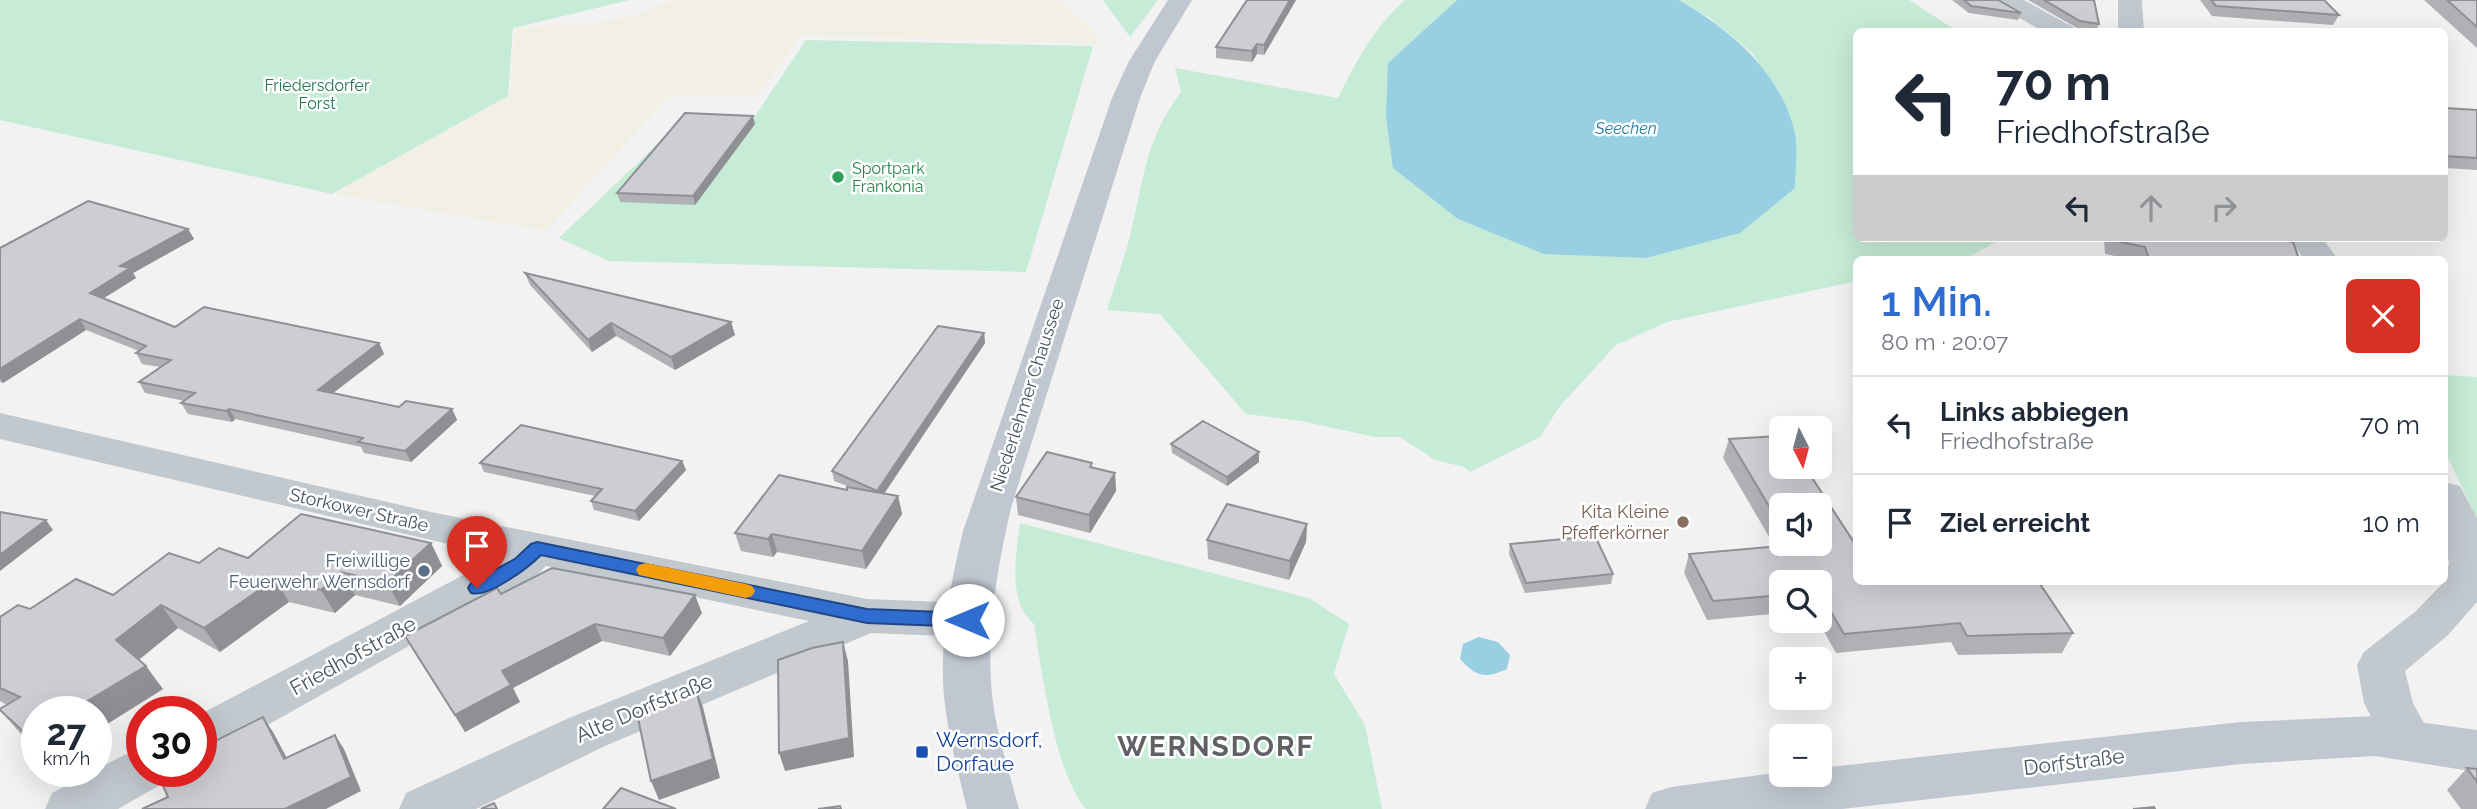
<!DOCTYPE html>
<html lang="de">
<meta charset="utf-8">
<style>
:root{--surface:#fff;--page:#f2f2f3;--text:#1f2937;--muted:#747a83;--line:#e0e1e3;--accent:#2f6cd0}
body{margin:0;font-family:Raleway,sans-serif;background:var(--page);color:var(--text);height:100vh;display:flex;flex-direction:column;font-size:26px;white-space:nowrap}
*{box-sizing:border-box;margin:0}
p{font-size:23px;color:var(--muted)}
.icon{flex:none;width:38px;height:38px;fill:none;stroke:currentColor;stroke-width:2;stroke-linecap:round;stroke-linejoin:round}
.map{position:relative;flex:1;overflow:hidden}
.details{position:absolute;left:1853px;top:256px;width:595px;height:329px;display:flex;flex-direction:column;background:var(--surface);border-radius:10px;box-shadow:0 7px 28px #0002}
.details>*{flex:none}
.hud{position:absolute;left:1853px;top:28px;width:595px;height:214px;border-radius:10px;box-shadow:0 7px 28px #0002;background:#fff;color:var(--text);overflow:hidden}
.needle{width:46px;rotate:174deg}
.tools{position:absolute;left:1769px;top:416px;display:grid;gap:14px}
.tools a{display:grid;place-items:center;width:63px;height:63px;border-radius:10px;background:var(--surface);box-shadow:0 7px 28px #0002;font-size:35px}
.speed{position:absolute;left:21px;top:696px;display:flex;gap:14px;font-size:35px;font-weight:700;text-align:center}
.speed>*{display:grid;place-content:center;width:91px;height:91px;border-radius:50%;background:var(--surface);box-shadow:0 7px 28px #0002;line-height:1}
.speed small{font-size:18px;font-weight:400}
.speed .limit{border:10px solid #d22;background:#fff;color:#111}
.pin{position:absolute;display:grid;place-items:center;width:60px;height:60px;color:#fff;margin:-72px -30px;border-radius:50% 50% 50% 0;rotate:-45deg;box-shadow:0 0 7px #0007}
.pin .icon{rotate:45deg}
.me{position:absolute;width:77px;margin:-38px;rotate:270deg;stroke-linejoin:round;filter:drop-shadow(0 0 5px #0008)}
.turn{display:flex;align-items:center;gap:24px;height:147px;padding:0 28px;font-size:32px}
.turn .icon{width:91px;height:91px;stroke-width:2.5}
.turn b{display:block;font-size:49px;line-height:60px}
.lanes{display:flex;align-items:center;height:66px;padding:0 28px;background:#0003;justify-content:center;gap:35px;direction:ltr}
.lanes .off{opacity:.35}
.round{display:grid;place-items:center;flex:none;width:74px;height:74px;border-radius:10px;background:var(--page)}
.overview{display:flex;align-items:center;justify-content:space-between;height:119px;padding:0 28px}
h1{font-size:42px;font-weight:600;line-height:52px;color:var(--accent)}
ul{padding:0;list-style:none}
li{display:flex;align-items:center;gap:21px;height:98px;padding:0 28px;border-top:2px solid var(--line)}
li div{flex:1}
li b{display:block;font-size:26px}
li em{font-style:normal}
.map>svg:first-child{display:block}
</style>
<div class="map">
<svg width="2477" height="809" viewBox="0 0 2477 809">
<rect width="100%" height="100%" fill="#f3f2f2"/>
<g fill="#c6ebd6">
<path d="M0,0h630l-117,28 -5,68 -176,98 -332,-74z"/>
<path d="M1103,0h55l-28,37z"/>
<path d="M1405,0h52l-69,63 70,156 86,34 102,5 134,-166 -29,-40 -41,-34 -31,-18h230l48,31 -100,1v206h146l-38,21h-108v22l-190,41 -51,23 -56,61 -20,31 -70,35 -6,-5 -29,-7 -35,-23h-25l-74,-16 -55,-7 -86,-100 -53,-4c8,-27 19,-55 25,-83 13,-55 14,-87 49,-135l-6,-24 163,30c17,-35 37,-72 67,-98z"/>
<path d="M806,40l287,6 -67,226 -417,-11 -50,-23 130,-124 66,2z"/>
<path d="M2445,375l32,2v141l-32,-66z"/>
<path d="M1020,523l289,75 40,26 -15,50 31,51 17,84h-296c-31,-35 -44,-137 -52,-185 -27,-22 -18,-70 -14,-101z"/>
</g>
<path fill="#f2efe5" d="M674,0h383l37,30 7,14 -299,-9 -45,62 -85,-2 -6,4 -120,132 -212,-37 176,-98 5,-68 88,-6 33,-7z"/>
<g fill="#98cfe3">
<path d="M1457,0h222c52,30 103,73 116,134 3,17 0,37 0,54l-55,45 -94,25 -102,-4 -86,-35 -65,-51 -7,-51 2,-54z"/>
<path d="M1479,637l19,5 12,13 -3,14c-22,10 -31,8 -47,-10l3,-15z"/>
</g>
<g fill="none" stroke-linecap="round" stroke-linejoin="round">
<g fill="#c1c8ce" fill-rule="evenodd">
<path d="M1994,0h30l49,27 3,5h-32l-47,-27z"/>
<path d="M2118,0h24l2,32h-26z"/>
<path d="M2289,238h33l16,21h-34z"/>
<path d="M0,413l431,99 436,87 102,4 16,5 7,12 -7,12 -16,5 -98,-4 -266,113 -129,63h-77l7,-16 163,-75 240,-97 -263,-55 -8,8 -319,178 -18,6v-44l298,-158 -499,-117z"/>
<path d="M2445,482l15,4 17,32v84l-29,33 -43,36 8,32 19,35 -7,14 -18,6 -18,-6 -25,-49 -7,-38 7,-13 52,-41 29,-30 4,-18 -4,-20z"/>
<path d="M142,749v23h25l-7,13 -42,24h-73l7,-16 72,-38z"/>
</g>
<g fill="#c0c7d0" fill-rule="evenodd">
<path d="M1168,0h24l-37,61 -15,37 -129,410c-14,61 -25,123 -19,186 4,39 17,77 27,115h-52c-9,-37 -19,-74 -23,-112 -5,-55 6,-112 19,-166l149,-433 17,-37z"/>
<path d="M2375,716l102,14v42l-102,-16 -134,8 -399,45h-197l7,-16 19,-6 111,-15v3h38v-7l421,-46z"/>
</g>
</g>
<g fill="#afb1b5" fill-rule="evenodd">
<path d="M1296,0l-32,55 -7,-1 -5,8 -36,-4v-11z"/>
<path d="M1952,0h46l23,13 -3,7 -49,-7z"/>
<path d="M2028,0h66l5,24 -3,7 -19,-3z"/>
<path d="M2200,0h124l15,15 -6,10 -121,-9z"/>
<path d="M2424,0h53v48z"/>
<path d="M2445,108l32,2v60l-32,-2z"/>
<path d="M755,124l-60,81 -75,-3 -3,-9z"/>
<path d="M188,229l6,10 -61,34 3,5 -32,20 71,29 204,16 5,11 -51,39 66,14 53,2 5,11 -46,42 -47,-9 -3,-6 -126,-28 -3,3 -44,-8 -7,-11 4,-2 -40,-8 -6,-11 21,-15 -18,-3 -6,-11 3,-2 -53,-21 -83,53 -3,-1v-134z"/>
<path d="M2104,238h167l28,21h-169l-25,-5z"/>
<path d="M525,273l206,49 4,13 -60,35 -59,-34 -24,16 -62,-67z"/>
<path d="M984,333l1,10 -101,151 14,2 4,18 -36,55 -89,-17 -4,5 -32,-6 -6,-18 112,-43 3,-3 -16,-6 -2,-10z"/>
<path d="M1729,439l128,142 216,52 -11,20 -104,2 -7,-13 -115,11 -18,-32h2v-38h-38v30l-75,7 -23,-47 5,-19 86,-7 -52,-89zM1782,506l38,38h-38z"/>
<path d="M1171,444l88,8v10l-32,24 -55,-33z"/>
<path d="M682,461l4,9 -47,51 -45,-11 -3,-9 4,-5 -111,-24 -4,-9z"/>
<path d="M1093,467l22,6 1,18 -26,42 -72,-18 -2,-18z"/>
<path d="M1307,524l-1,18 -17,38 -81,-21 -1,-19z"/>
<path d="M431,543l11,23 -42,40 -45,-11 -20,18 -46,-11 -69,50 -42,-24 -39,32 24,29 -67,42v-19h-59v37l-17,-16 -20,-23 7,-5 -7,-4v-84l30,-8 83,-14 86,-32z"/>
<path d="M1510,544l103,30 -2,10 -86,9 -16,-39z"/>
<path d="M501,594l201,19 -32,43 -68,-15 -89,47 7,14 -55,30 -50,-78 -10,-18z"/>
<path d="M2467,768l10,1v40h-16l-14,-19z"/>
</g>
<g fill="#8f9094">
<path d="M1290,0h6l-32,55v-10z"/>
<path d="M1257,44v10l-5,8v-11z"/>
<path d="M753,116l2,8 -60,81 -2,-9z"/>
<path d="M188,229l6,10 -61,34 3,5 -40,25 -6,-10 30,-27z"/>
<path d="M80,319l6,11 -83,53 -3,-5v-9z"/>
<path d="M731,322l4,13 -60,35 -4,-13z"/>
<path d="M611,323l5,13 -24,16 -4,-12z"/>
<path d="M984,333l1,10 -106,158 -2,-10z"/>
<path d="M379,343l5,11 -60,46 -6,-10z"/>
<path d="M229,409l6,10 -3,3 -6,-11z"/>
<path d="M452,409l5,11 -46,42 -6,-11z"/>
<path d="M1259,452v10l-32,24v-9z"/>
<path d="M682,461l4,9 -47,51 -4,-10z"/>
<path d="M1115,473l1,18 -26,42 -1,-18z"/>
<path d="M898,496l4,18 -36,55 -4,-18z"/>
<path d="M46,520l7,10 -53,41v-16z"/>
<path d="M1307,524l-1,18 -17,38 1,-19z"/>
<path d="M772,534l5,18 -4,5 -5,-18z"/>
<path d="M431,543l11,23 -42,40 -13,-23z"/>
<path d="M341,572l14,23 -20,18 -14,-23z"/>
<path d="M275,579l14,23 -69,50 -16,-24z"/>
<path d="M695,595l7,18 -32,43 -7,-18z"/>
<path d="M161,605l17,23 -45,36 -17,-24z"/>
<path d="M595,624l7,17 -89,47 7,14 -55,30 -10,-17 47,-44z"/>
<path d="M843,642l5,19 6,96 -69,14 -6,-18z"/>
<path d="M146,666l17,23 -67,42v-19h-27z"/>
<path d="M696,689l7,18 17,71 -61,22 -8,-19z"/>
<path d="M263,717l10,15 22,41 -11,-14z"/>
<path d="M37,732v14l-8,-9z"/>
<path d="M335,735l9,14 17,42 -35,18h-41z"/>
</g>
<g fill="#ccced3" stroke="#8f9094" stroke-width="2">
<path d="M1247,0h43l-26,45 -7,-1 -5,7 -36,-4z"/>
<path d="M1964,0h34l23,13 -50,-7z"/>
<path d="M2044,0h50l5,24 -19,-3z"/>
<path d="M2211,0h113l15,15 -123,-9z"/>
<path d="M2447,0h30v27z"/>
<path d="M2445,108l32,2v48l-32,-2z"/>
<path d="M685,113l68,3 -60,80 -76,-3z"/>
<path d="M88,201l100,28 -68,37 10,2 -40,25 85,34 29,-20 175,36 -61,47 81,17 7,-6 46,8 -47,42 -47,-9 5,-4 -134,-29 -3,2 -45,-8 14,-10 -56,-11 32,-22 -35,-7 10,-7 -66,-27 -80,50v-121z"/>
<path d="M2112,238h159l22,4 6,17h-150l-4,-12 -33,-7z"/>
<path d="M525,273l206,49 -60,35 -60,-34 -23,17z"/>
<path d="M938,326l46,7 -107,158 -45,-20z"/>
<path d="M1203,421l56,31 -32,25 -56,-33z"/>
<path d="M521,425l161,36 -47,50 -44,-10 11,-12 -122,-26z"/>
<path d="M1782,436v31h23l52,80v34h181l35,52 -106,3 -7,-13 -116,11 -24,-41v-10h-38v12l-69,6 -24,-47 103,-9 -1,-1h29v-38h-38v22l-53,-89z"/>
<path d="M1047,452l45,11 -2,4 25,6 -26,42 -73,-18z"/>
<path d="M779,475l68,15v-3l51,9 -36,55 -90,-17 -4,5 -33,-6z"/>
<path d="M1227,504l80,20 -17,37 -83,-21z"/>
<path d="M0,512l46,8 -46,35z"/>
<path d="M301,514l130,29 -44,40 -46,-11 -20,18 -46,-11 -71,49 -43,-23 -45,35 30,26 -77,46h-32v20l-8,5 -29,-27v-1l20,-12 -20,-9v-71l18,-12 12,4 46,-30 37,16 56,-42 30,10 20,-15 29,10z"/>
<path d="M1595,536l18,38 -87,9 -16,-39z"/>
<path d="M552,568l143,27 -32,43 -68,-14 -93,47 9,14 -56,30 -50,-79 92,-48 4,6z"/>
<path d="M843,642l6,96 -70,15 -1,-93 34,-12z"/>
<path d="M696,689l17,70 -62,22 -14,-68z"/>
<path d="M263,717l21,42 51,-24 16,42 -66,32h-143l26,-12 -11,-25h44v-24z"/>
<path d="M2467,768l10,1v13z"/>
<path d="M621,788l55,21h-73z"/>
<path d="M494,803l3,6h-16z"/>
<path d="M840,806l1,3h-23z"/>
<path d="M2154,807l1,2h-22z"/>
</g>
<path fill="#2f6cd0" stroke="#1f4687" stroke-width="2" d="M537,542l330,67 101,4 7,2 3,5 -3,5 -7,2 -101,-4 -326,-68c-13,13 -53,43 -70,38l-3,-5 3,-5 44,-24 16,-15z"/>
<path fill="#f59e0b" d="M646,563l100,21 6,2 3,5 -3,5 -6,2 -107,-23 -3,-5 3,-5z"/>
<circle fill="#2e9e5b" stroke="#fff" stroke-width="2.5" cx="838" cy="177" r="7"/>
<circle fill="#8d6e63" stroke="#fff" stroke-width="2.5" cx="1683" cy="522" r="7"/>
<circle fill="#5c6f8a" stroke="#fff" stroke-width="2.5" cx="424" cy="571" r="7"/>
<rect fill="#1a4fb4" stroke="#fff" stroke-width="2.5" x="915" y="745" width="14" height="14" rx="3.5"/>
<g text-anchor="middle" stroke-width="5" stroke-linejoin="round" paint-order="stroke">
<g font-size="16" fill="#237752" stroke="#fff">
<text x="317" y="91">Friedersdorfer<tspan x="317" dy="18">Forst</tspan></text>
</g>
<g font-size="16" font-style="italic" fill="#1e7b9d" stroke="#fff">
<text x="1626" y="134">Seechen</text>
</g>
<g font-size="16" fill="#27864d" stroke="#fff" text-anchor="start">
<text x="852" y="174">Sportpark<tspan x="852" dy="18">Frankonia</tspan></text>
</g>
<g font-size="18" fill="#4b545d" stroke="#fff">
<text transform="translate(1027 395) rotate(-72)" y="6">Niederlehmer Chaussee</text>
<text transform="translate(359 510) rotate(13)" y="6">Storkower Straße</text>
</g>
<g font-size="18" fill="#785e54" stroke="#fff" text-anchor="end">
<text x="1669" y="518">Kita Kleine<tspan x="1669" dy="21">Pfefferkörner</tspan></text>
</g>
<g font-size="18" fill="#4e5e75" stroke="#fff" text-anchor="end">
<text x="410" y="567">Freiwillige<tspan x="410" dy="21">Feuerwehr Wernsdorf</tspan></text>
</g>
<g font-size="21" fill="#4b545d" stroke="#fff">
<text transform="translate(353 656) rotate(-29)" y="7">Friedhofstraße</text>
<text transform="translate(644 708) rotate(-23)" y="7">Alte Dorfstraße</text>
<text transform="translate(2074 762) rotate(-7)" y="7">Dorfstraße</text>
</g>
<g font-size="21" fill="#164399" stroke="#fff" text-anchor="start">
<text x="936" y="747">Wernsdorf,<tspan x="936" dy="24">Dorfaue</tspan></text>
</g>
<g font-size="28" font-weight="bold" letter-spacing="2" fill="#5f6165" stroke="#fff">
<text x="1216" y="756">WERNSDORF</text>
</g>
</g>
</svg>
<div class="tools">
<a><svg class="needle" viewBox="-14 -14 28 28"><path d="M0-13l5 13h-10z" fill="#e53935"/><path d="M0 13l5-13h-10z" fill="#747a83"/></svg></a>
<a><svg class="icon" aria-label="sound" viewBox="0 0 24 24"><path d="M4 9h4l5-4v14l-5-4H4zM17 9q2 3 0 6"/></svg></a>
<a><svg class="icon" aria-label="search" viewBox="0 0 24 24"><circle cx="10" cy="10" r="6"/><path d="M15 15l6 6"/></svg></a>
<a>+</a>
<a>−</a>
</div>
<div class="speed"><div>27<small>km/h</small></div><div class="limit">30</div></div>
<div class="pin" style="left:477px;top:588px;background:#d93025"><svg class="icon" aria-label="arrive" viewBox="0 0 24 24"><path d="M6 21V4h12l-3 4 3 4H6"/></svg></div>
<svg class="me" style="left:968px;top:620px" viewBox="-20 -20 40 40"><circle r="19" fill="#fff"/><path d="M0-13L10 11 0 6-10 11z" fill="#2f6cd0"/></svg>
<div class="hud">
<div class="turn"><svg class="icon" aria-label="left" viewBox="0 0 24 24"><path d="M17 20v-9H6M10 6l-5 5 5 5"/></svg><div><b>70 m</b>Friedhofstraße</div></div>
<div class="lanes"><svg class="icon" aria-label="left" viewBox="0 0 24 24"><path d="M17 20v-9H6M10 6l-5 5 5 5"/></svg><svg class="icon off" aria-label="ahead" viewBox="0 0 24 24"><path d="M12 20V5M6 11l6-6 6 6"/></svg><svg class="icon off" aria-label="right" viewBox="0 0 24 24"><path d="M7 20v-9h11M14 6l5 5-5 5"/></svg></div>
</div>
<section class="details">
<div class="overview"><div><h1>1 Min.</h1><p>80 m · 20:07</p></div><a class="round" style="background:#d93025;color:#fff"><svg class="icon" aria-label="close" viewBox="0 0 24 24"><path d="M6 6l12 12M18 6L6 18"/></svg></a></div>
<ul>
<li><svg class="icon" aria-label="left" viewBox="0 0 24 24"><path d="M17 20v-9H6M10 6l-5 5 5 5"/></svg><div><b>Links abbiegen</b><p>Friedhofstraße</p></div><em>70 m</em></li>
<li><svg class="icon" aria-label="arrive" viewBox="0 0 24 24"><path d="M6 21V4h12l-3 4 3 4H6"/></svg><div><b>Ziel erreicht</b></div><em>10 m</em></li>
</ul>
</section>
</div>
